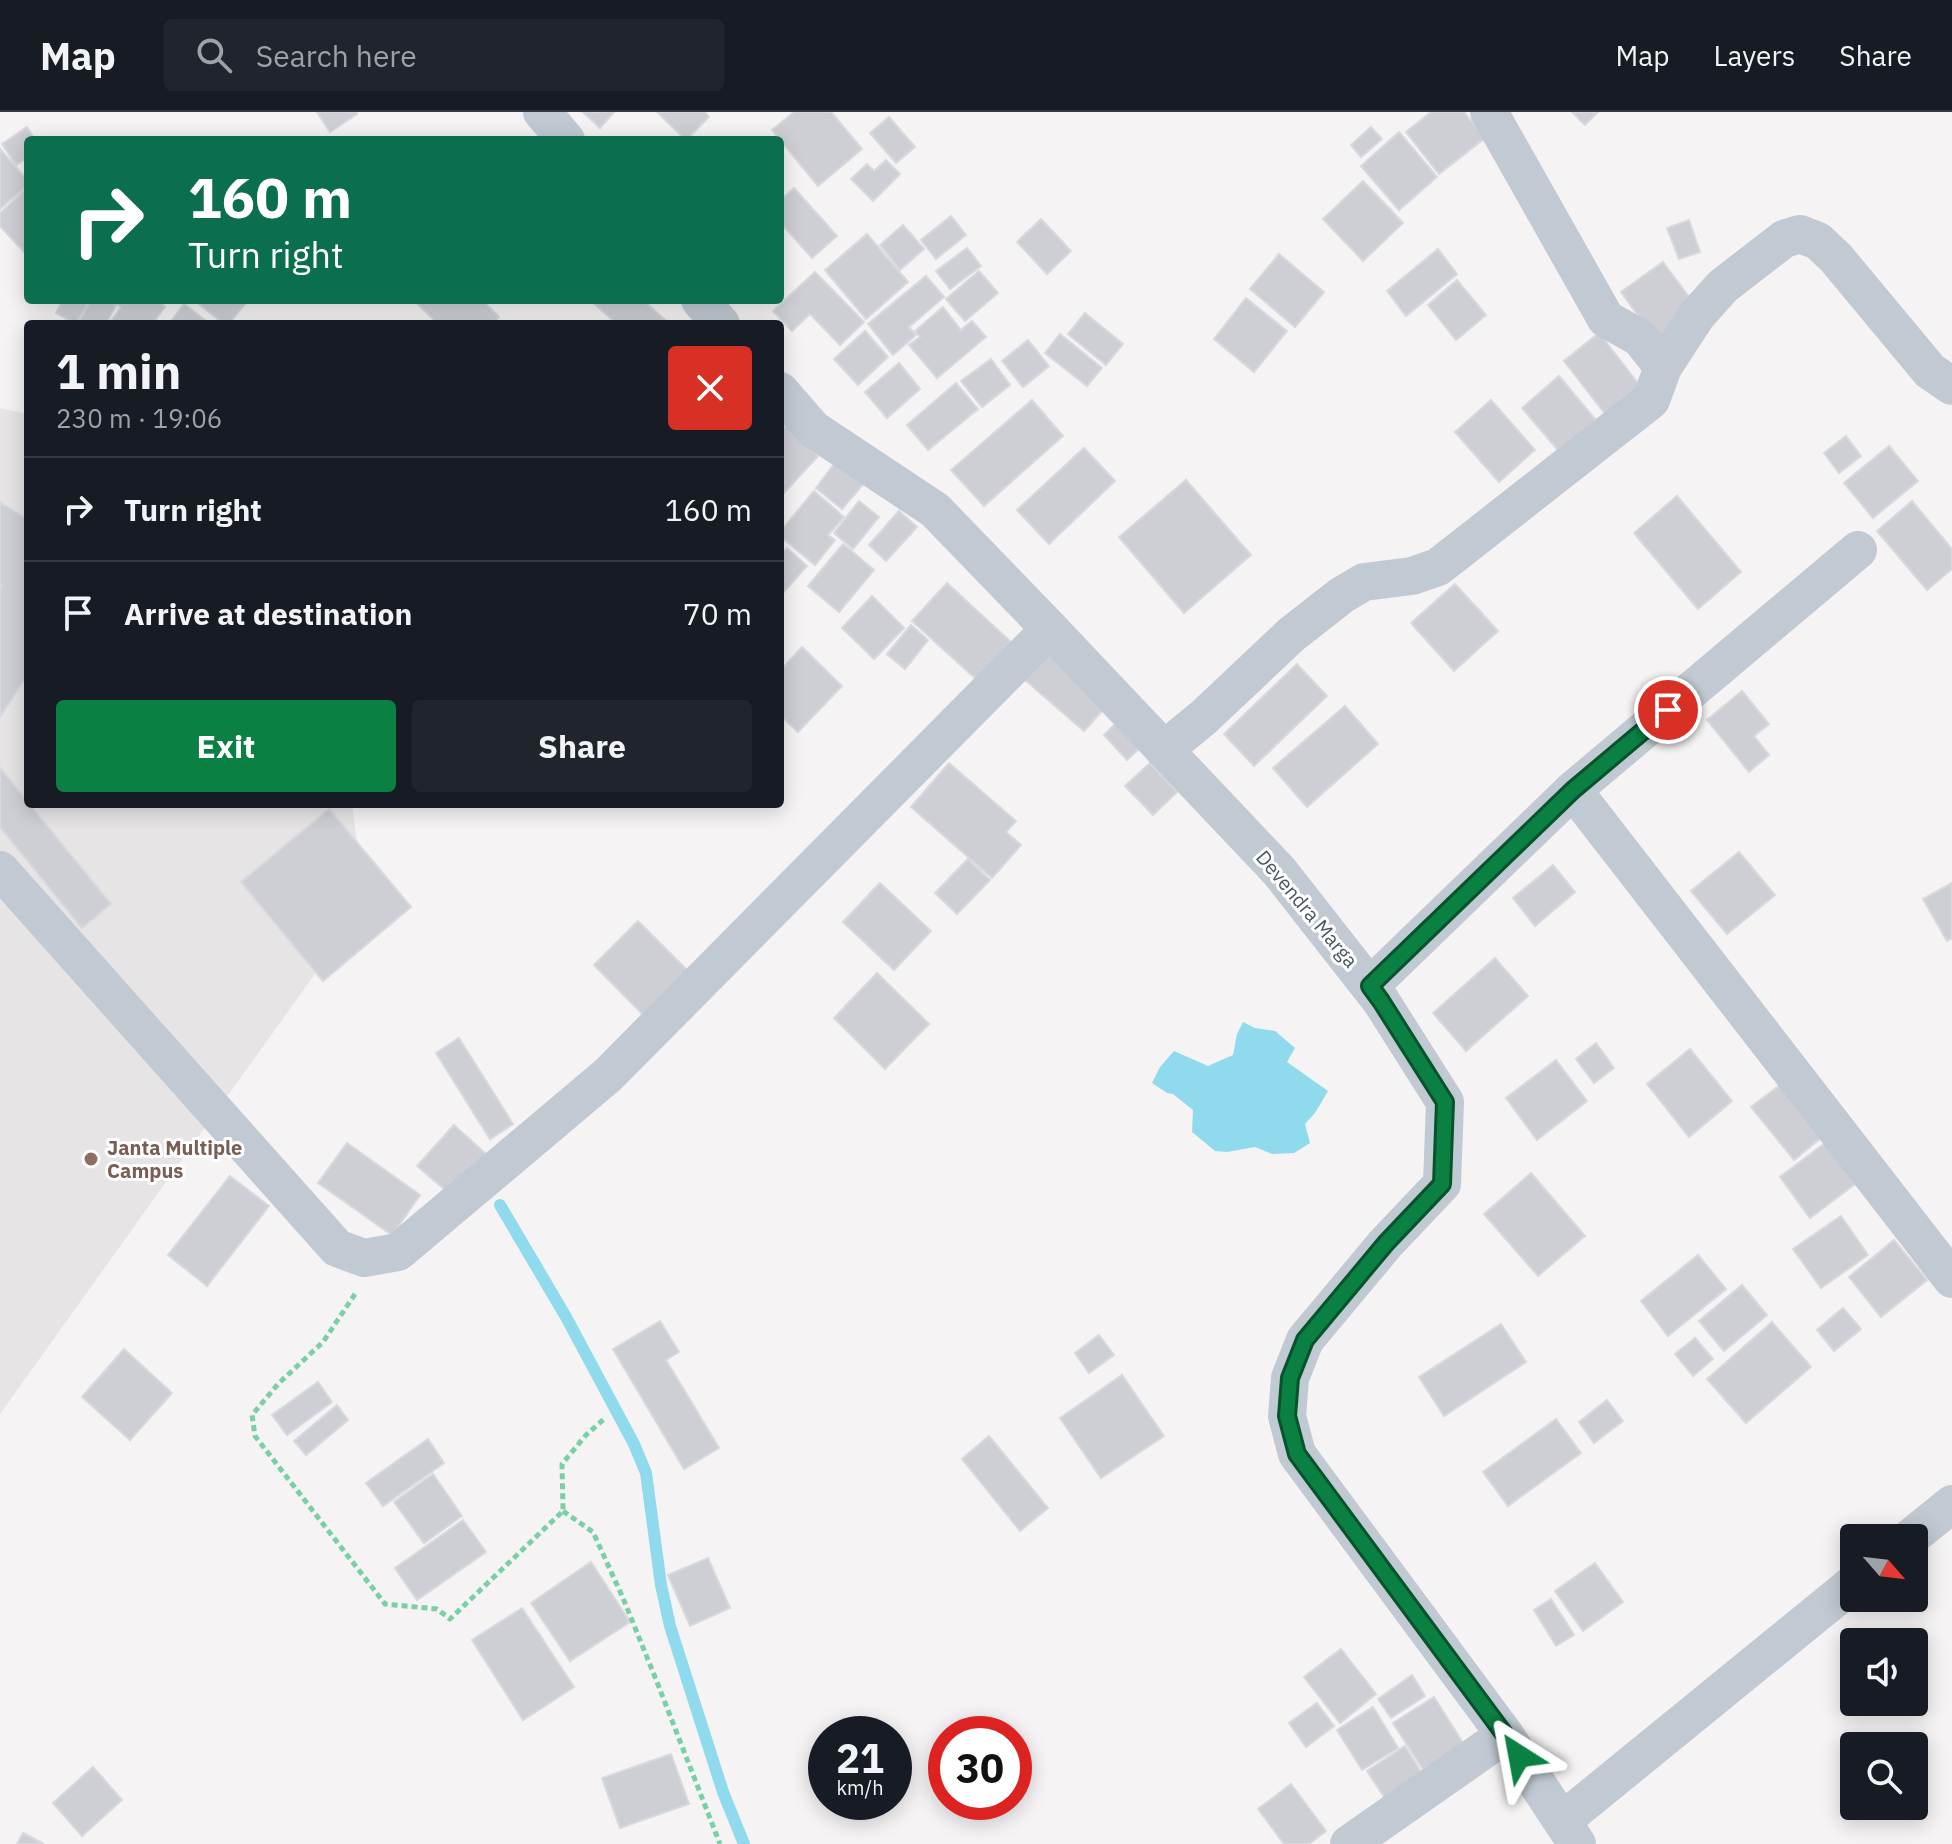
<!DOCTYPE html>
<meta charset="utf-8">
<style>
:root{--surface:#171b24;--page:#20242c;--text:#f1f3f6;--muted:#9ea1a6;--line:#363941;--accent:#0b8043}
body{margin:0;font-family:"IBM Plex Sans",sans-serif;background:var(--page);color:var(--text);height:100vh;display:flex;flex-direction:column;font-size:30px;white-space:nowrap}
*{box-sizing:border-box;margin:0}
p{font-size:26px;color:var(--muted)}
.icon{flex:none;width:44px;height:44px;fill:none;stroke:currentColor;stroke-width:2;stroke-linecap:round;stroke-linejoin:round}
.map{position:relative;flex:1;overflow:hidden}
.details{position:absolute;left:24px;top:208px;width:760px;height:488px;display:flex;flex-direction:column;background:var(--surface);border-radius:8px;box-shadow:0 4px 20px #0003}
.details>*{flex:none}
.hud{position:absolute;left:24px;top:24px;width:760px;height:168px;border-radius:8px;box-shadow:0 4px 20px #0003;background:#0b6e4f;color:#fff;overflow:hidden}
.needle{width:52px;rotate:118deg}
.controls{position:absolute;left:1840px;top:1412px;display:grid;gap:16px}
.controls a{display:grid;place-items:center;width:88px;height:88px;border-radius:8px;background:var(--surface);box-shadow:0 4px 20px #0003;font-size:40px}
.speed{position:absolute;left:808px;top:1604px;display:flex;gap:16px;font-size:40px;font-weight:700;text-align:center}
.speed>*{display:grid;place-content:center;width:104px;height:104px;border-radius:50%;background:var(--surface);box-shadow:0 4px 20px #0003;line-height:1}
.speed small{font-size:20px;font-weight:400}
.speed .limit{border:12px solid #d22;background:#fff;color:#111}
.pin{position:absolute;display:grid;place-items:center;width:68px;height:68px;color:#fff;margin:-34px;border:4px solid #fff;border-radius:50%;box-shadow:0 2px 8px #0007}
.me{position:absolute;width:88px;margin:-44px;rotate:326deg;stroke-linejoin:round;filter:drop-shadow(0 0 6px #0008)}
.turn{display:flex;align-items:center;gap:28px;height:168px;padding:0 32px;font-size:36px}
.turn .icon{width:104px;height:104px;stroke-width:2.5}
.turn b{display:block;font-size:56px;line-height:68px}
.round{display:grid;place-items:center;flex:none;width:84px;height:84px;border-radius:8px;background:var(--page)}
.summary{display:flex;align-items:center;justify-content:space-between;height:136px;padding:0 32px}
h1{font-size:48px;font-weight:700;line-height:60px}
.cta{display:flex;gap:16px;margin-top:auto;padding:16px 32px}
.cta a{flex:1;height:92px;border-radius:8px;background:var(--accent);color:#fff;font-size:32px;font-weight:700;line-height:92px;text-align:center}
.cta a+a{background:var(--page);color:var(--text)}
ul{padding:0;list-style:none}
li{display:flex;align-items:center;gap:24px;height:104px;padding:0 32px;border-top:2px solid var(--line)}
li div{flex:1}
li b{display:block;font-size:30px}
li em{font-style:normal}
header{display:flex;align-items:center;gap:48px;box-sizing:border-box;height:112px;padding:0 40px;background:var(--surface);border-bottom:2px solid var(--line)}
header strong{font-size:38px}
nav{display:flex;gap:44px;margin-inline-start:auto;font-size:28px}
.search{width:560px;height:72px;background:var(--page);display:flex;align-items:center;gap:20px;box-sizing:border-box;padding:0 28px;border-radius:8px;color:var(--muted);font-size:30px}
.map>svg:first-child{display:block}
</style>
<header>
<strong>Map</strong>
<div class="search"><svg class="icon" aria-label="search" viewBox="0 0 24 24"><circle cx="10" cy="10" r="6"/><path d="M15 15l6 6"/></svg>Search here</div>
<nav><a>Map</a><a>Layers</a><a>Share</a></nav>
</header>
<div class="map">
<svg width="1952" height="1732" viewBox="0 0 1952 1732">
<rect width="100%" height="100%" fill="#f5f3f3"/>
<path fill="#e6e4e5" d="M0,296l28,6v390h324l13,100 -365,510z"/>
<path fill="#90daee" d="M1243,910l12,6 20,3 20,17 -8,14 41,29 -13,22 -10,11 5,19 -16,10 -22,1 -17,-7 -28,5 -12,-1 -23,-19 1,-22 -20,-16 -6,-1 -15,-10 8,-16 14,-16 34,15 25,-11 4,-21z"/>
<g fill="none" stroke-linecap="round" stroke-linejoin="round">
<path stroke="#90daee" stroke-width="12" d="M500,1093l66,112 68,127 12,29 15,112 9,41 53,166 21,52"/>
</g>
<g fill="#cdcfd5" stroke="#d7d9de" stroke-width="2">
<path d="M317,0h39l1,2 -27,18z"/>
<path d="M583,0h31l-14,16z"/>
<path d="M657,0h48l4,5 -23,23z"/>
<path d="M794,0h37l31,37 -44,37 -46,-56z"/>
<path d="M1431,0h33l21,26 -46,36 -33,-42z"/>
<path d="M1572,0h26l-13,13z"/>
<path d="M889,5l26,30 -19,16 -26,-30z"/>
<path d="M27,15l8,13h-7v17l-12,8 -14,-21z"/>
<path d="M1371,15l11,12 -21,18 -10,-12z"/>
<path d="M1399,20l38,45 -38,33 -38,-44z"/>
<path d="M0,37l28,32v4l-28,24z"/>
<path d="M886,48l14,14 -27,27 -22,-22 16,-15 7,7z"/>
<path d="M1363,69l40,42 -40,38 -40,-42z"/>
<path d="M28,75v61l-4,4 -24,-26v-13z"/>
<path d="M794,76l43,48 -25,22 -32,-36v-21z"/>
<path d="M951,104l15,19 -30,24 -15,-19z"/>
<path d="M1041,107l30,32 -24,23 -30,-32z"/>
<path d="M1689,108l11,32 -21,7 -12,-31z"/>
<path d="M903,113l21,24 -24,21 -20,-25z"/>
<path d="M867,122l41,48 -42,37 -41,-49z"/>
<path d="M967,136l14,18 -31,23 -14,-18z"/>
<path d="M1438,137l19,25 -51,42 -19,-25z"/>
<path d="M1279,142l45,38 -29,35 -45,-38z"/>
<path d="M1663,150l35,47 -42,31 -35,-48z"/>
<path d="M979,159l19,22 -33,28 -19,-22z"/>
<path d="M815,160l49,50 -24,23 -30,-31 -18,17 -19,-20z"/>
<path d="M926,164l18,21 -35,30 7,8 -23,20 -25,-31z"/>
<path d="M1457,168l29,35 -30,25 -28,-35z"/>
<path d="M1246,186l41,33 -33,41 -40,-33z"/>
<path d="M63,188h26l-13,24 -20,-11z"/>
<path d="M91,188h16l9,5 -10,19h-19l-7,-4z"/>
<path d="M112,188h45l8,7 -13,17h-43l12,-17z"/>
<path d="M194,188h54l-19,24h-5z"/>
<path d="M414,188h68l17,17 -7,7h-54z"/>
<path d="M590,188h53l23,21 -2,3h-47z"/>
<path d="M184,192l26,20h-41z"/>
<path d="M943,195l18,23 11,-9 14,16 -49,41 -28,-33 11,-8 -5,-6z"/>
<path d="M1085,201l38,31 -17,21 -38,-31z"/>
<path d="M865,219l23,26 -30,28 -24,-26z"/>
<path d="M1599,221l42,54 -35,28 -42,-54z"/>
<path d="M1060,222l42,34 -15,18 -42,-33z"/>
<path d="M1028,228l21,26 -26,21 -21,-26z"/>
<path d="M991,247l19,26 -28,22 -21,-26z"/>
<path d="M899,251l21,26 -33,29 -22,-26z"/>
<path d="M1559,264l41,49 -37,31 -41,-48z"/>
<path d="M956,271l22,26 -50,41 -21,-25z"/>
<path d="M1032,288l31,36 -79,70 -33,-36z"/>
<path d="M1491,288l44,50 -36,32 -44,-50z"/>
<path d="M786,314l32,30 -35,38 -3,-3v-59z"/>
<path d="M1846,324l15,20 -22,17 -15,-20z"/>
<path d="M1889,334l29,35 -45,37 -29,-35z"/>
<path d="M1084,336l31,33 -66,63 -32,-34z"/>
<path d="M838,347l28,22 -24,28 -26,-21z"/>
<path d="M1186,368l65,75 -67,58 -65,-76z"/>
<path d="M814,379l30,26 -16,18 7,5 -20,25 -35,-29v-4z"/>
<path d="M1677,384l64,76 -43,37 -64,-76z"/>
<path d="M859,389l20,16 -26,32 -19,-16z"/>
<path d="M1912,389l40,48v20l-25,21 -50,-59z"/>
<path d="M0,390l28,18v154l-28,43v-129l2,-3 -2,-2z"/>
<path d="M899,399l18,16 -31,34 -17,-16z"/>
<path d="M843,432l31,26 -35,42 -31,-26z"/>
<path d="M787,436l20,18 -24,27 -3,-2v-35z"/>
<path d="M947,471l64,59 -34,38 -65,-59z"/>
<path d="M1455,472l43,47 -44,40 -43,-48z"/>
<path d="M872,484l32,32 -30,31 -32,-31z"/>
<path d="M911,513l17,15 -23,29 -18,-15z"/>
<path d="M802,535l40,39 -44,46 -18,-17v-44z"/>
<path d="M1050,539l59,52 -25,28 -59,-51z"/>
<path d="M1297,552l30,32 -73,70 -30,-32z"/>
<path d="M1742,579l27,33 -15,12 15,19 -20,17 -42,-52z"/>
<path d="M1345,594l33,38 -71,63 -34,-39z"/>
<path d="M1120,607l24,25 -17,16 -23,-25z"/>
<path d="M949,651l67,58 -10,11 15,13 -29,33 -81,-71z"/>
<path d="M1150,651l27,29 -24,23 -28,-29z"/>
<path d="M0,656l111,136 -29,24 -82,-101z"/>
<path d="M329,697l82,98 -88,74 -82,-99z"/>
<path d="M1739,740l36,43 -48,39 -36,-43z"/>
<path d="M968,747l22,21 -33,34 -22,-21z"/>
<path d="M1553,753l22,27 -40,34 -22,-28z"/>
<path d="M880,771l51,48 -37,39 -51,-48z"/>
<path d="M1952,771v55l-5,3 -24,-42z"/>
<path d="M638,809l54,54 -44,45 -54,-55z"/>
<path d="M1495,846l33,38 -62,55 -33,-38z"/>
<path d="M877,861l52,51 -44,45 -51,-51z"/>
<path d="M459,926l54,86 -23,15 -54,-86z"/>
<path d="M1596,931l18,25 -20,15 -18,-24z"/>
<path d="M1690,937l42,52 -43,36 -42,-53z"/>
<path d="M1556,948l31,41 -50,39 -31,-42z"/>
<path d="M1780,973l42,52 -28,23 -43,-53z"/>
<path d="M454,1013l32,29 -36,40 -33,-28z"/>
<path d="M1829,1028l30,41 -49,37 -30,-41z"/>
<path d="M347,1031l73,52 -28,40 -74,-52z"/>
<path d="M1531,1061l54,63 -47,40 -54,-62z"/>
<path d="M230,1064l39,30 -62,80 -39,-31z"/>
<path d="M1841,1104l27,39 -47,33 -28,-39z"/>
<path d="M1894,1128l33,40 -46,37 -32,-40z"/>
<path d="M1698,1143l28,34 -58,47 -27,-35z"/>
<path d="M1742,1173l25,30 -43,36 -25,-30z"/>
<path d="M1843,1196l18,21 -27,22 -17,-21z"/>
<path d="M660,1209l19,31 -13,8 53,88 -35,21 -71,-120z"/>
<path d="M1772,1210l39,45 -65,56 -39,-44z"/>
<path d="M1501,1212l25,38 -82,54 -25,-39z"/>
<path d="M1099,1223l15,20 -25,18 -14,-20z"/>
<path d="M1695,1226l18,21 -20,17 -18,-22z"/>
<path d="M124,1237l48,44 -42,47 -48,-43z"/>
<path d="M1122,1263l42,61 -63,42 -41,-60z"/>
<path d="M318,1270l14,20 -45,33 -15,-20z"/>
<path d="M1607,1288l16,21 -29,22 -15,-21z"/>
<path d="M337,1293l11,15 -42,35 -12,-14z"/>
<path d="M1556,1307l25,34 -73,53 -25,-34z"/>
<path d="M989,1324l59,72 -28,23 -58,-72z"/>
<path d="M428,1327l16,24 -61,43 -17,-23z"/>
<path d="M433,1362l29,42 -38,27 -30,-41z"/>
<path d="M463,1408l23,32 -69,48 -22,-32z"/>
<path d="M708,1446l22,50 -40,18 -22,-51z"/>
<path d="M591,1450l39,60 -60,39 -39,-58z"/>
<path d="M1595,1451l28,39 -40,29 -28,-40z"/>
<path d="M1551,1487l23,36 -18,11 -22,-36z"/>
<path d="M522,1496l52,79 -51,33 -51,-80z"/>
<path d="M1341,1537l35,45 -36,29 -36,-46z"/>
<path d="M1412,1563l13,21 -34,22 -13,-19z"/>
<path d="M1434,1585l34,54 -40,26 -35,-54z"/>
<path d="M1317,1591l17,23 -28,21 -17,-24z"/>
<path d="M1373,1595l25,41 -36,22 -25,-40z"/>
<path d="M1405,1634l18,29 -37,25 -19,-29z"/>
<path d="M671,1642l18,50 -69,24 -18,-50z"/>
<path d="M93,1655l29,33 -40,36 -29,-33z"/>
<path d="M1291,1672l35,47 -17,13h-25l-26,-35z"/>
<path d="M23,1721l21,11h-27z"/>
</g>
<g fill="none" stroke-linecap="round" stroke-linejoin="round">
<g stroke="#7ad0a6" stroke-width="5" stroke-dasharray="6 4" stroke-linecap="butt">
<path d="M355,1182l-32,48 -45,42 -26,31 3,21 130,168 52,5 13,10 113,-108 -1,-47 24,-29 19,-17"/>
<path d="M563,1399l30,21 30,66 34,84 63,162"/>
</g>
<g stroke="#c1cad2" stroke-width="38">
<path d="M542,0l24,28"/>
<path d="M1489,0l117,207 34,19 23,29"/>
<path d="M700,188l21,24"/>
<path d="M780,279l33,38 122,81 115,119 229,242 102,130 64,101 -3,82 -56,59 -81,97 -15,38 -3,38 10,38 208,281 72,109"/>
<path d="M1164,638l40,-33 88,-83 50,-39 22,-13 48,-6 26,-9 213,-167 12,-33 34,-52 26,-29 61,-47 16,-5 18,7 18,17 94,113 22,15"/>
<path d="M1573,678l285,-240"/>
<path d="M0,758l337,378 27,10 34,-6 210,-177 442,-446"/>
<path d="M1370,874l203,-196 379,489"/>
<path d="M1910,1426l42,-34"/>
<path d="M1562,1709l292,-238"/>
<path d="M1349,1732l156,-109"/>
</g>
</g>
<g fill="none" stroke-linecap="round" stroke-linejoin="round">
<g stroke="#07532c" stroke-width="20">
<path id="route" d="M1519,1644l-14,-21 -208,-281 -10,-38 3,-38 15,-38 81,-97 56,-59 3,-82 -64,-101 -11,-15 203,-196 95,-80"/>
</g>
<use href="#route" stroke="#0b8043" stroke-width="14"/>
</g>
<circle fill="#8d6e63" stroke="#fff" stroke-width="3" cx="91" cy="1047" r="8"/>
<g text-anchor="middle" stroke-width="6" stroke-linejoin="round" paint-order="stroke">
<g font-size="20" fill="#4a5661" stroke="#fff">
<text transform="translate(1307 797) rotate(50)" y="7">Devendra Marga</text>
</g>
<g font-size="20" font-weight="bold" fill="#785e54" stroke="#fff" text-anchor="start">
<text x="107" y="1043">Janta Multiple<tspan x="107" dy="23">Campus</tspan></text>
</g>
</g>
</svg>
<div class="controls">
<a><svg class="needle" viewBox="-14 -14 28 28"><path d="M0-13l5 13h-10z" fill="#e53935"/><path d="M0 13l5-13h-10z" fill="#9ea1a6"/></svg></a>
<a><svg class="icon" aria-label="sound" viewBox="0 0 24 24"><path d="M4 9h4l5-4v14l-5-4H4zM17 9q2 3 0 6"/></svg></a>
<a><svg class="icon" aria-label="search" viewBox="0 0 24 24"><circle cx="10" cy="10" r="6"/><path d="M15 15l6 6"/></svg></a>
</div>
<div class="speed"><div>21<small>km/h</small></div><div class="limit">30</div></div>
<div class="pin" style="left:1668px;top:598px;background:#d93025"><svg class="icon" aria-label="arrive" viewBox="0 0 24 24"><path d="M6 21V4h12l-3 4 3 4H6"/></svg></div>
<svg class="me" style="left:1519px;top:1644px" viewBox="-20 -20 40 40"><path d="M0-17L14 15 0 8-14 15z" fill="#0b8043" stroke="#fff" stroke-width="4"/></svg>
<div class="hud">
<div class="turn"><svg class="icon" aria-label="right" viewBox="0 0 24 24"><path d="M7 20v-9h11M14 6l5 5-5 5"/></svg><div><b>160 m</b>Turn right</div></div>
</div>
<section class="details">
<div class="summary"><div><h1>1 min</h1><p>230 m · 19:06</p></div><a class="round" style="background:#d93025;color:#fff"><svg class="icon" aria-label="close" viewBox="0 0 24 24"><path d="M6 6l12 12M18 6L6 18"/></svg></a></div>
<ul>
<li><svg class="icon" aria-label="right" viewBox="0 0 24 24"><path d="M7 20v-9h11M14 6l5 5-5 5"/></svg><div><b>Turn right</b></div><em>160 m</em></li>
<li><svg class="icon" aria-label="arrive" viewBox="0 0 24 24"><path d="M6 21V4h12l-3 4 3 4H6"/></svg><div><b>Arrive at destination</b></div><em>70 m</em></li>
</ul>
<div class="cta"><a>Exit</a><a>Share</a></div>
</section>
</div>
